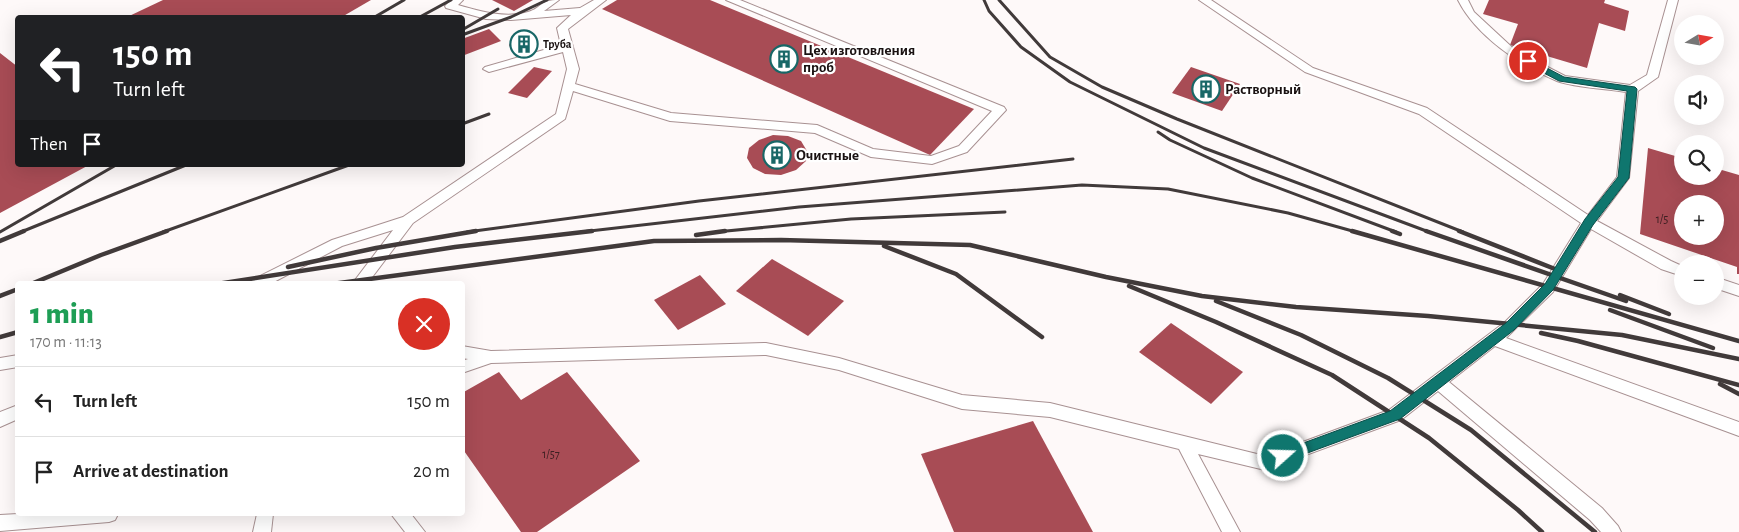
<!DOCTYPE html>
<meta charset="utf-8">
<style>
:root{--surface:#fff;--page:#f6f6f6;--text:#222;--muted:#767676;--line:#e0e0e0}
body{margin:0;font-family:"Alegreya Sans",sans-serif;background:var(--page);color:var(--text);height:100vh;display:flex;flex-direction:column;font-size:19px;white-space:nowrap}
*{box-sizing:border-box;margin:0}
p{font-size:16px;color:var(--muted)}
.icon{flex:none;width:28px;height:28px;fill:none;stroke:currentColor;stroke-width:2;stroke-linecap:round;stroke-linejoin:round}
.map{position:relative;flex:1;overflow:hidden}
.panel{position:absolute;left:15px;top:281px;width:450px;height:235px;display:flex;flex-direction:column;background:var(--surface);border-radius:5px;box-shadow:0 5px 20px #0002}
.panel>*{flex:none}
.banner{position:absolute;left:15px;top:15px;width:450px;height:152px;border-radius:5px;box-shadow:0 5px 20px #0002;background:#202124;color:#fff;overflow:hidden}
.needle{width:32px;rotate:79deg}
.tools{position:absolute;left:1674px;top:15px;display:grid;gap:10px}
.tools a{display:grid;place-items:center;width:50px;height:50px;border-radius:50%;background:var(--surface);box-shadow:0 5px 20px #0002;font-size:25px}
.pin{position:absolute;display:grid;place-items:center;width:42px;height:42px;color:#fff;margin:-21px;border:2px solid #fff;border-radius:50%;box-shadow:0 1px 5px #0007}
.me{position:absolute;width:55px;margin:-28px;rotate:70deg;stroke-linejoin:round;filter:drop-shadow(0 0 4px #0008)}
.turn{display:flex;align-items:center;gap:18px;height:105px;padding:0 15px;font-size:22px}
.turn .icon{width:65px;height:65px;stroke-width:2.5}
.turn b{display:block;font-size:35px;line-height:42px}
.then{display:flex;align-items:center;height:48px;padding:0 15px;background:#0003;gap:10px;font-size:19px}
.round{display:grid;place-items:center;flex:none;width:52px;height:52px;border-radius:26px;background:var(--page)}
.head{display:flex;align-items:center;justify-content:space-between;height:85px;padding:0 15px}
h1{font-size:30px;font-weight:800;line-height:38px;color:#1e9e55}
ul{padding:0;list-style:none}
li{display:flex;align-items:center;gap:15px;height:70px;padding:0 15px;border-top:1px solid var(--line)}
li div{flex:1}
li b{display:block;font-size:19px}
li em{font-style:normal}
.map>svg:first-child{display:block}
</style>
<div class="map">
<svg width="1739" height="532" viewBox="0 0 1739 532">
<rect width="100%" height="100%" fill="#fef9f9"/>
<g fill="#a84c55" fill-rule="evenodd">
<path d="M163,0h208l-31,18h-215z"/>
<path d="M492,0h41l-19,11z"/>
<path d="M617,0h93l264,109 -44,46 -328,-146z"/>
<path d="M1489,0h116l-1,3 25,8 -4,20 -26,-8 -12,45 -77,-23 8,-21 -35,-10z"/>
<path d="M489,29l12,12 -39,15v-17z"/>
<path d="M524,36l12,3 2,3 -2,5 -13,5 -12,-3 -2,-4 3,-4z"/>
<path d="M0,53l18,14v98h71l-89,48z"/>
<path d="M534,67l18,4 -25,27 -19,-5z"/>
<path d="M1191,67l49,17 -18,27 -50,-18z"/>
<path d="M773,135l15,1 13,5 6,10 -1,10 -10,9 -15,5 -16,-1 -12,-6 -6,-10 2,-10 10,-8z"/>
<path d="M1648,148l34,10v18h33v-8l24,7v99h-2v-7l-97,-33zM1682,204h33v32h-33z"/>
<path d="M772,259l72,42 -36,35 -72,-45z"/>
<path d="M700,275l26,29 -48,26 -24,-30z"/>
<path d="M1171,323l72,49 -32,32 -72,-52z"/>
<path d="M499,372l22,28 46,-28 73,89 -103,71h-16l-59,-84v-55z"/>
<path d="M1033,421l60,111h-139l-33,-78z"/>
</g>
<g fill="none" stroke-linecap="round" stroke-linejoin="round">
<g stroke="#a89192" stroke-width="2">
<g id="lane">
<path d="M451,0h12l-5,5c21,6 47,14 70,7 14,-4 11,-12 31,-12l-15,11 36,-3 14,-8h12l-38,29 11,40 -4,15 96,29 146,12 56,24 58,7 28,-10 33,-35 -266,-111h14l264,107 2,3 -39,42 -35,12 -61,-7 -56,-24 -145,-12 -97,-30 -8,28 -152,104 -46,61h-15l41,-54 -51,16 -72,38h-20l2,-4 80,-40 71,-23 153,-103 11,-45 -4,-17 -74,20 -6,-3 2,-2 76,-22 -4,-17 14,-13 -60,5 -25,-1 -40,-11 -1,-2z"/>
<path d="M1199,0h12l102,68 114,40 161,107 29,-38 9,-85c-18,-3 -54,-5 -69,-11 -36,-15 -81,-45 -99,-81h10l6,12 41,38 50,26 65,9 17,-10 21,-75h10l-20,77 -20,14 -9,87 -32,43 74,40 11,5v10l-21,-7 -70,-40 -38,63 -47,46 233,84v14l-244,-90 -46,36 153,126 16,18 3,6h-20l-11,-12 -152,-129 -37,29 -136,50 -67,-16 42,78h-18l-43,-83 -129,-32 -88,-8 -123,-39 -73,-15 -275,8 -29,10v-12l6,-2 -6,-1v-12l29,5 275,-8 73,15 123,37 88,8 215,53 124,-46 116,-88 38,-38 38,-61 -162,-109 -114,-42z"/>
<path d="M1715,277l24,8v11l-24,-8z"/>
<path d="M18,355v12l-18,3v-12z"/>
<path d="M18,405v14l-18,8v-15z"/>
<path d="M18,514h100l-3,6 -6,2 -109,9v-16z"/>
<path d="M257,514h16l-2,18h-18z"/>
<path d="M391,514h20l14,18h-20z"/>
</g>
</g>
<use href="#lane" fill="#fff" fill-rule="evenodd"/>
<g stroke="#413a3a" stroke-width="3">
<path d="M984,0l5,11 32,36 49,35 134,66 225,84"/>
<path d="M999,0l51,57 52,30 75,32 286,113"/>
<path d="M373,18l31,-18"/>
<path d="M418,18l33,-18"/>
<path d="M462,30l36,-21"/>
<path d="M462,35l49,-18 36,-17"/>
<path d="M462,124l27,-10"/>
<path d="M1158,132l12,8 82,38 144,54"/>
<path d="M0,232l116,-67"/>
<path d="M21,232l165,-67"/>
<path d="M163,232l186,-67"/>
<path d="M467,232l232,-31 374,-42"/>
<path d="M581,232l218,-25 283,-22 86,4 120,24 68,19"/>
<path d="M716,232l135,-13 154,-7"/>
</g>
<g stroke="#413a3a" stroke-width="4.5">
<path d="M1352,231l387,110"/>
<path d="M1392,231l8,3"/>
<path d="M1426,231l200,70"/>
<path d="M1459,231l96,38"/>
<path d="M696,235l29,-4"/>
<path d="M0,241l24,-10"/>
<path d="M884,246l72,28 86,63"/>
<path d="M288,267l88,-19 100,-17"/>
<path d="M31,284l70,-29 66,-24"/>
<path d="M217,284l238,-37 137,-16"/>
<path d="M332,284l322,-43 127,-1 189,5 136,32 96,19 94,11 132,9 194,19 117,24"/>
<path d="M1129,286l87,36 116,53 97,63 89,72 24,22"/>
<path d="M1620,295l49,19"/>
<path d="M0,296l18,-7"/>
<path d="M1216,301l85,34 87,43 83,52 124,102"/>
<path d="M1610,310l103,38"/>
<path d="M1541,333l37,8 161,44"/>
<path d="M0,337l18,-5"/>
<path d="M1720,384l19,10"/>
</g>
</g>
<path fill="#0f766e" stroke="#0a4d48" d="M1528,58l36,19 71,10 2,2 -8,89 -36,47 -40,65 -39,40 -114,89 -117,43 -4,-1 -2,-5 2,-4 111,-41 116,-88 39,-39 40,-65 33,-42 9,-86 -68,-10 -34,-18v-4z"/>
<defs>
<g id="building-ring" transform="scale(1.4375)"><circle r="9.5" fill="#fff" stroke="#186767" stroke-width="1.5"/><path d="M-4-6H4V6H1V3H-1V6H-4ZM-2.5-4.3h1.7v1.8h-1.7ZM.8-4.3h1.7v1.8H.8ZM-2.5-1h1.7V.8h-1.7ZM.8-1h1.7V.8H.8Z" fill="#186767"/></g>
</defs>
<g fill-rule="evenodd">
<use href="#building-ring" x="524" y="44"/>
<use href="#building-ring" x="784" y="59"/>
<use href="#building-ring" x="1206" y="89"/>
<use href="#building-ring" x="777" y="155"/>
</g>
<g text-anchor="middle" stroke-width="4.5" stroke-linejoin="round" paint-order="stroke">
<g font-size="12" font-weight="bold" fill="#1a1212" stroke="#fff" text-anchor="start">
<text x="543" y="48">Труба</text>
</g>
<g font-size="12" fill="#3e2023">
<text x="1662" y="223">1/5</text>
<text x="551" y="458">1/57</text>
</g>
<g font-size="15" font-weight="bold" fill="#1a1212" stroke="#fff" text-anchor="start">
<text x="803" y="55">Цех изготовления<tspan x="803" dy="17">проб</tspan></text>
<text x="1225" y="94">Растворный</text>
<text x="796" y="160">Очистные</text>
</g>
</g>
</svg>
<div class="tools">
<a><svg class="needle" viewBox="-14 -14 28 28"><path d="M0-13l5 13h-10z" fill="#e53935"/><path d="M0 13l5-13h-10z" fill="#767676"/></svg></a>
<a><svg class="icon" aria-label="sound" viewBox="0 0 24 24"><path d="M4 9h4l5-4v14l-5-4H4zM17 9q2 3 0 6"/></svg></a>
<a><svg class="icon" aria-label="search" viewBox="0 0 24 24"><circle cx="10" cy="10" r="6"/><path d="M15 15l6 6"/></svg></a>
<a>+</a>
<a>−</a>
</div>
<div class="pin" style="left:1528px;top:61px;background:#d93025"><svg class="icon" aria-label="arrive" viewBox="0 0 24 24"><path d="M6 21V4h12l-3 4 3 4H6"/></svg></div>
<svg class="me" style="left:1283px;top:456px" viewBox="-20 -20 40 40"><circle r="17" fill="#0f766e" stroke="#fff" stroke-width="3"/><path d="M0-11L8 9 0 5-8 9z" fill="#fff"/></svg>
<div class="banner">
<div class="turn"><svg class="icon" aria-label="left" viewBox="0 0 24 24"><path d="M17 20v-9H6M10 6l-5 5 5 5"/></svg><div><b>150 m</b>Turn left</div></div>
<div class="then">Then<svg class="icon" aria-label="arrive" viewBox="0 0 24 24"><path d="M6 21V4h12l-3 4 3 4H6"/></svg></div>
</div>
<section class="panel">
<div class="head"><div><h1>1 min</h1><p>170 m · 11:13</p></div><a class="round" style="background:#d93025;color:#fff"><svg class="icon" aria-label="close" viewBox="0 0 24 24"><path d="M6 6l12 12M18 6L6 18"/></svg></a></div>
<ul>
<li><svg class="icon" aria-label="left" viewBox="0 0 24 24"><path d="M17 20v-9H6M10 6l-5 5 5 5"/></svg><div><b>Turn left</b></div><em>150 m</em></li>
<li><svg class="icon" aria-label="arrive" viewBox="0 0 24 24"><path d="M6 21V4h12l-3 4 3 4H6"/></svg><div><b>Arrive at destination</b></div><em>20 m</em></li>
</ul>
</section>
</div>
